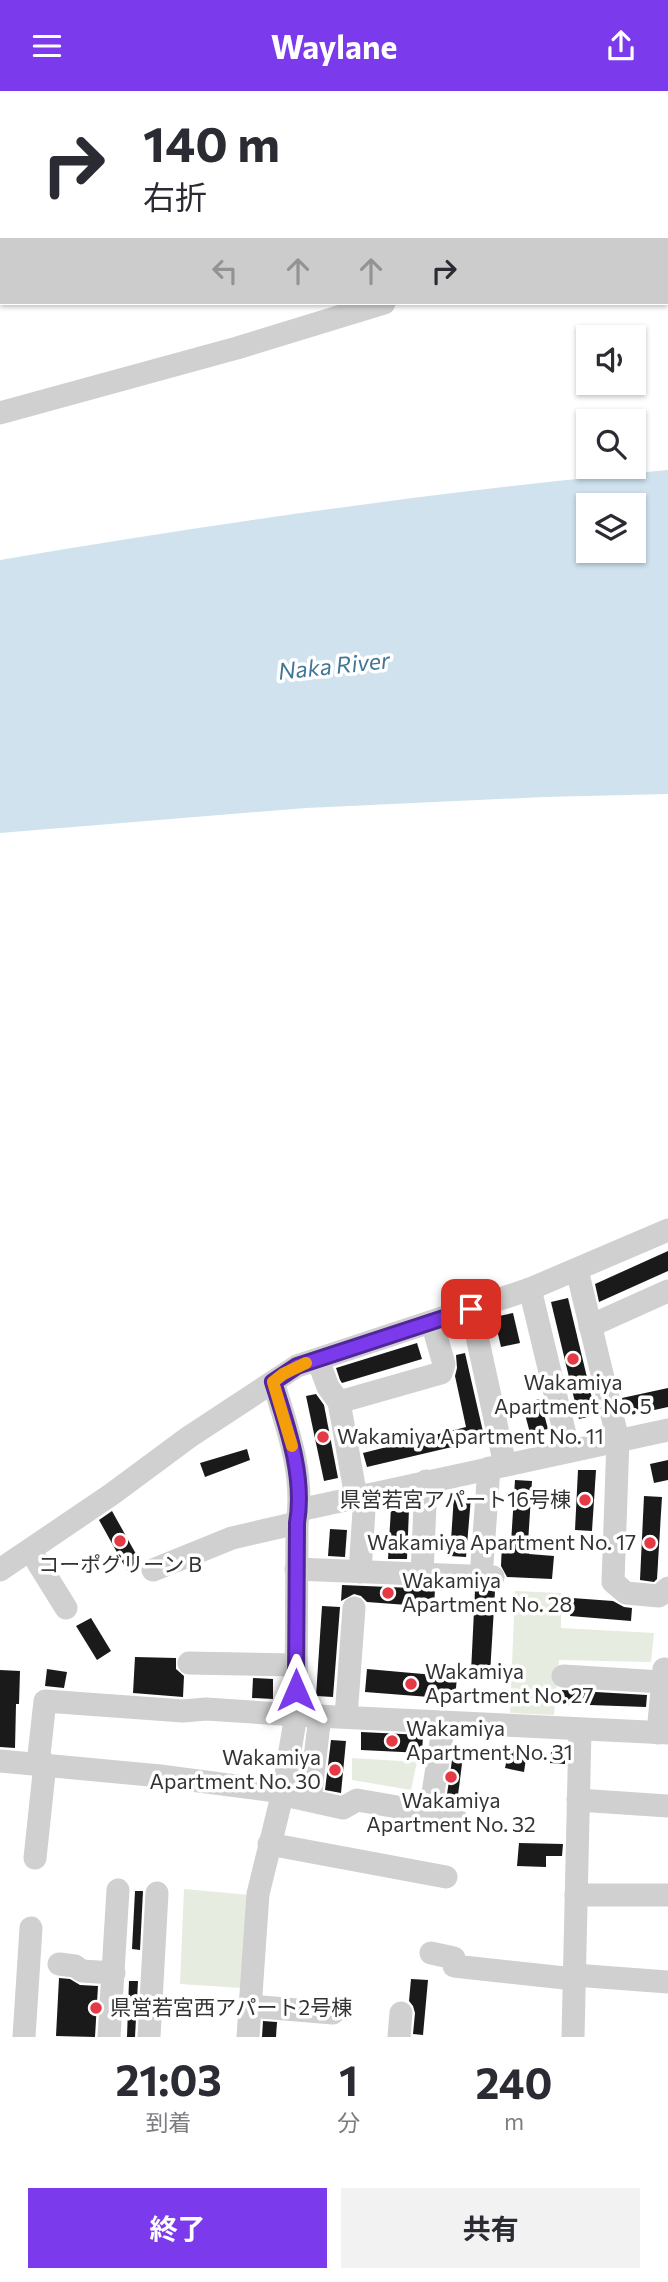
<!DOCTYPE html>
<html lang="ja">
<meta charset="utf-8">
<style>
:root{--surface:#fff;--page:#f2f2f3;--text:#2b2b33;--muted:#7c7c81;--accent:#7c3aed}
body{margin:0;font-family:Commissioner,"Noto Sans JP",sans-serif;background:var(--page);color:var(--text);height:100vh;display:flex;flex-direction:column;font-size:26px;white-space:nowrap}
*{box-sizing:border-box;margin:0}
p{font-size:23px;color:var(--muted)}
.icon{flex:none;width:38px;height:38px;fill:none;stroke:currentColor;stroke-width:2;stroke-linecap:round;stroke-linejoin:round}
.map{position:relative;height:1946px;overflow:hidden}
.sheet{display:flex;flex-direction:column;background:var(--surface);flex:1}
.sheet>*{flex:none}
.hud{position:absolute;left:0px;top:0px;width:668px;height:214px;box-shadow:0 2px 5px #0004;background:#fff;color:var(--text);overflow:hidden}
.tools{position:absolute;left:576px;top:234px;display:grid;gap:14px}
.tools a{display:grid;place-items:center;width:70px;height:70px;border-radius:0px;background:var(--surface);box-shadow:0 2px 5px #0004;font-size:35px}
.pin{position:absolute;display:grid;place-items:center;width:60px;height:60px;color:#fff;margin:-30px;border-radius:14px;box-shadow:0 4px 10px #0006}
.me{position:absolute;width:77px;margin:-38px;rotate:0deg;stroke-linejoin:round;filter:drop-shadow(0 0 5px #0008)}
.turn{display:flex;align-items:center;gap:24px;height:147px;padding:0 28px;font-size:32px}
.turn .icon{width:91px;height:91px;stroke-width:2.5}
.turn b{display:block;font-size:49px;line-height:60px}
.lanes{display:flex;align-items:center;height:66px;padding:0 28px;background:#0003;justify-content:center;gap:35px;direction:ltr}
.lanes .off{opacity:.35}
.eta{display:flex;justify-content:space-evenly;align-items:center;height:119px;text-align:center}
.eta b{font-size:42px;font-weight:700;line-height:49px}
.button{display:flex;gap:14px;margin-top:auto;padding:14px 28px}
.button a{flex:1;height:80px;border-radius:0px;background:var(--accent);color:#fff;font-size:28px;font-weight:700;line-height:80px;text-align:center}
.button a+a{background:var(--page);color:var(--text)}
header{display:flex;justify-content:space-between;align-items:center;height:91px;padding:0 28px;background:var(--accent);color:#fff;font-size:32px;font-weight:700}
.map>svg:first-child{display:block}
</style>
<header><svg class="icon" aria-label="menu" viewBox="0 0 24 24"><path d="M4 6h16M4 12h16M4 18h16"/></svg>Waylane<svg class="icon" aria-label="share" viewBox="0 0 24 24"><path d="M12 15V3M7 8l5-5 5 5M5 13v7h14v-7"/></svg></header>
<div class="map">
<svg width="668" height="1946" viewBox="0 0 668 1946">
<rect width="100%" height="100%" fill="#fff"/>
<g fill="#e6ecdf">
<path d="M515,1500l46,2v35l93,5 -3,29 -92,-2 -5,55 -44,-2z"/>
<path d="M352,1667l65,4 -6,28 -59,-10z"/>
<path d="M184,1798l66,6 -8,93 -62,-4z"/>
</g>
<path fill="#cfe2ee" fill-rule="evenodd" d="M668,379v324l-124,3 -238,11 -306,25v-273c221,-37 444,-70 668,-90zM588,415h46v45h-46z"/>
<g fill="#1a1a1a">
<path d="M668,1160v20l-69,31 -4,-18z"/>
<path d="M568,1207l28,117 -17,4 -28,-117z"/>
<path d="M513,1222l7,30 -19,4 -7,-30z"/>
<path d="M417,1252l5,16 -80,24 -2,-3 -4,-12z"/>
<path d="M465,1262l19,83 -33,8 1,3 -85,20 -4,-14 103,-26 -11,-51 2,-8 -1,-13z"/>
<path d="M668,1297v19l-41,9 -5,-18z"/>
<path d="M316,1303l8,11 14,73 -14,3 -18,-85z"/>
<path d="M540,1308l8,30 -18,4 -8,-30z"/>
<path d="M247,1358l3,11 -45,17 -5,-14z"/>
<path d="M668,1369v20l-14,3 -4,-19z"/>
<path d="M578,1379h18l-4,61 -17,-1z"/>
<path d="M515,1389l17,1 -4,62h2l-1,11 25,2 -2,23 -45,-2 -6,-11 1,-24 9,1z"/>
<path d="M454,1404l17,2 -5,60 -16,-1z"/>
<path d="M644,1405l18,1 -5,82 -3,3 -14,-2z"/>
<path d="M391,1417l18,1 -2,50h-19z"/>
<path d="M112,1420l29,52 -2,5 -10,6 -30,-54z"/>
<path d="M330,1438l17,1 -2,27 -17,-1z"/>
<path d="M342,1494l93,4 -1,18 -67,-5 -6,-6 -7,-2 -13,7z"/>
<path d="M475,1499l20,1 -5,83 -19,-2z"/>
<path d="M572,1507l41,3 11,6 8,1 -1,13 -61,-5z"/>
<path d="M322,1515l18,1 -7,90 -17,-1z"/>
<path d="M91,1527l20,33 -14,9 -21,-34z"/>
<path d="M135,1566l41,1v11l8,7 -1,21 -50,-4z"/>
<path d="M47,1578l20,3 -3,16 -19,-2z"/>
<path d="M367,1578l90,8 -2,22 -90,-7z"/>
<path d="M0,1579l20,1 -1,33h-3l-1,44 -15,-1z"/>
<path d="M253,1587l20,1v20l-21,-1z"/>
<path d="M562,1599l85,5 -1,12 -85,-3z"/>
<path d="M361,1641l62,3 -1,18 -61,-3z"/>
<path d="M331,1649l15,1 -5,52 -16,-3z"/>
<path d="M454,1656l10,1 -7,55 -11,-2z"/>
<path d="M509,1658l18,3 -3,20 -19,-4z"/>
<path d="M551,1661l14,1v11l-15,-1z"/>
<path d="M519,1752l44,1 -1,12h-16v11l-29,-1z"/>
<path d="M135,1800h8l-3,59 -8,-1z"/>
<path d="M59,1887l11,1 10,6 18,1 -3,51 -39,-1z"/>
<path d="M411,1888l17,1 -5,55 -10,-1 2,-21 -2,-7 -4,-5z"/>
<path d="M129,1890h9l-3,56h-8z"/>
<path d="M263,1930l14,1 -1,15h-14z"/>
</g>
<g fill="none" stroke-linecap="round" stroke-linejoin="round">
<g stroke="#d0d0d0" stroke-width="23">
<path d="M464,0v2"/>
<path d="M0,62l2,16"/>
<path d="M0,322l237,-65 147,-45"/>
<path d="M577,1179l41,170 -5,142 13,11 33,3 9,-8"/>
<path d="M530,1198l39,162"/>
<path d="M471,1218l34,156"/>
<path d="M590,1235l78,-35"/>
<path d="M318,1269l10,27 11,15 17,95"/>
<path d="M339,1311l102,-29 3,-9 -12,-42"/>
<path d="M299,1419l369,-80"/>
<path d="M30,1459l36,58"/>
<path d="M296,1478l197,8"/>
<path d="M0,1479l112,-76 77,-57 108,-71 233,-77 138,-59"/>
<path d="M153,1479l79,-32 65,-15"/>
<path d="M360,1481l5,-77"/>
<path d="M422,1484l4,-94"/>
<path d="M481,1486l8,-109"/>
<path d="M189,1572l106,2"/>
<path d="M563,1585l99,6"/>
<path d="M346,1626l8,-109"/>
<path d="M658,1642l6,-64"/>
<path d="M0,1670l160,15 123,16 6,4 54,12 14,-8 98,17"/>
<path d="M38,1673l7,-63 138,10 23,-2 90,6 372,18"/>
<path d="M310,1709l10,-84"/>
<path d="M578,1709l90,6"/>
<path d="M430,1721l14,-89"/>
<path d="M269,1753l177,33"/>
<path d="M35,1767l10,-94"/>
<path d="M576,1804h92"/>
<path d="M431,1862l23,5v8l120,13"/>
<path d="M59,1873l16,2 7,5 32,2"/>
<path d="M574,1884l94,7"/>
<path d="M250,1915l83,7"/>
<path d="M24,1946l7,-109"/>
<path d="M109,1946l9,-147"/>
<path d="M149,1946l8,-144"/>
<path d="M248,1946l10,-143 25,-102 13,-77 1,-192c8,-47 -10,-97 -24,-141"/>
<path d="M399,1946l2,-24"/>
<path d="M573,1946l7,-307"/>
</g>
<g stroke="#ababab" stroke-width="28">
<path d="M667,64h1"/>
<path d="M0,142h2"/>
</g>
</g>
<g fill="none" stroke-linecap="round" stroke-linejoin="round">
<g stroke="#51269a" stroke-width="18">
<path id="route" d="M296,1599l1,-167c8,-47 -10,-97 -24,-141l24,-16 174,-57"/>
</g>
<use href="#route" stroke="#7c3aed" stroke-width="12"/>
<path stroke="#f59e0b" stroke-width="12" d="M292,1355l-19,-64 10,-8 23,-11"/>
</g>
<g fill="#e63946" stroke="#fff" stroke-width="2.5">
<circle cx="573" cy="1268" r="7"/>
<circle cx="323" cy="1346" r="7"/>
<circle cx="585" cy="1409" r="7"/>
<circle cx="120" cy="1450" r="7"/>
<circle cx="650" cy="1452" r="7"/>
<circle cx="388" cy="1502" r="7"/>
<circle cx="411" cy="1593" r="7"/>
<circle cx="392" cy="1650" r="7"/>
<circle cx="335" cy="1679" r="7"/>
<circle cx="451" cy="1686" r="7"/>
<circle cx="96" cy="1917" r="7"/>
</g>
<g text-anchor="middle" stroke-width="7" stroke-linejoin="round" paint-order="stroke">
<g font-size="21" fill="#333" stroke="#fff" text-anchor="start">
<text x="573" y="1299" text-anchor="middle">Wakamiya<tspan x="573" dy="24">Apartment No. 5</tspan></text>
<text x="337" y="1353">Wakamiya Apartment No. 11</text>
<text x="571" y="1416" text-anchor="end">県営若宮アパート16号棟</text>
<text x="636" y="1459" text-anchor="end">Wakamiya Apartment No. 17</text>
<text x="120" y="1481" text-anchor="middle">コーポグリーン B</text>
<text x="402" y="1497">Wakamiya<tspan x="402" dy="24">Apartment No. 28</tspan></text>
<text x="425" y="1588">Wakamiya<tspan x="425" dy="24">Apartment No. 27</tspan></text>
<text x="406" y="1645">Wakamiya<tspan x="406" dy="24">Apartment No. 31</tspan></text>
<text x="321" y="1674" text-anchor="end">Wakamiya<tspan x="321" dy="24">Apartment No. 30</tspan></text>
<text x="451" y="1717" text-anchor="middle">Wakamiya<tspan x="451" dy="24">Apartment No. 32</tspan></text>
<text x="110" y="1924">県営若宮西アパート2号棟</text>
</g>
<g font-size="23" font-style="italic" fill="#3f7597" stroke="#fff">
<text transform="translate(334 575) rotate(-6)" y="8">Naka River</text>
</g>
</g>
</svg>
<div class="tools">
<a><svg class="icon" aria-label="sound" viewBox="0 0 24 24"><path d="M4 9h4l5-4v14l-5-4H4zM17 9q2 3 0 6"/></svg></a>
<a><svg class="icon" aria-label="search" viewBox="0 0 24 24"><circle cx="10" cy="10" r="6"/><path d="M15 15l6 6"/></svg></a>
<a><svg class="icon" aria-label="layers" viewBox="0 0 24 24"><path d="M12 4l9 5-9 5-9-5zM3 14l9 5 9-5"/></svg></a>
</div>
<div class="pin" style="left:471px;top:1218px;background:#d93025"><svg class="icon" aria-label="arrive" viewBox="0 0 24 24"><path d="M6 21V4h12l-3 4 3 4H6"/></svg></div>
<svg class="me" style="left:296px;top:1599px" viewBox="-20 -20 40 40"><path d="M0-17L14 15 0 8-14 15z" fill="#7c3aed" stroke="#fff" stroke-width="4"/></svg>
<div class="hud">
<div class="turn"><svg class="icon" aria-label="right" viewBox="0 0 24 24"><path d="M7 20v-9h11M14 6l5 5-5 5"/></svg><div><b>140 m</b>右折</div></div>
<div class="lanes"><svg class="icon off" aria-label="left" viewBox="0 0 24 24"><path d="M17 20v-9H6M10 6l-5 5 5 5"/></svg><svg class="icon off" aria-label="ahead" viewBox="0 0 24 24"><path d="M12 20V5M6 11l6-6 6 6"/></svg><svg class="icon off" aria-label="ahead" viewBox="0 0 24 24"><path d="M12 20V5M6 11l6-6 6 6"/></svg><svg class="icon" aria-label="right" viewBox="0 0 24 24"><path d="M7 20v-9h11M14 6l5 5-5 5"/></svg></div>
</div>
</div>
<section class="sheet">
<div class="eta">
<div><b>21:03</b><p>到着</p></div>
<div><b>1</b><p>分</p></div>
<div><b>240</b><p>m</p></div>
</div>
<div class="button"><a>終了</a><a>共有</a></div>
</section>
